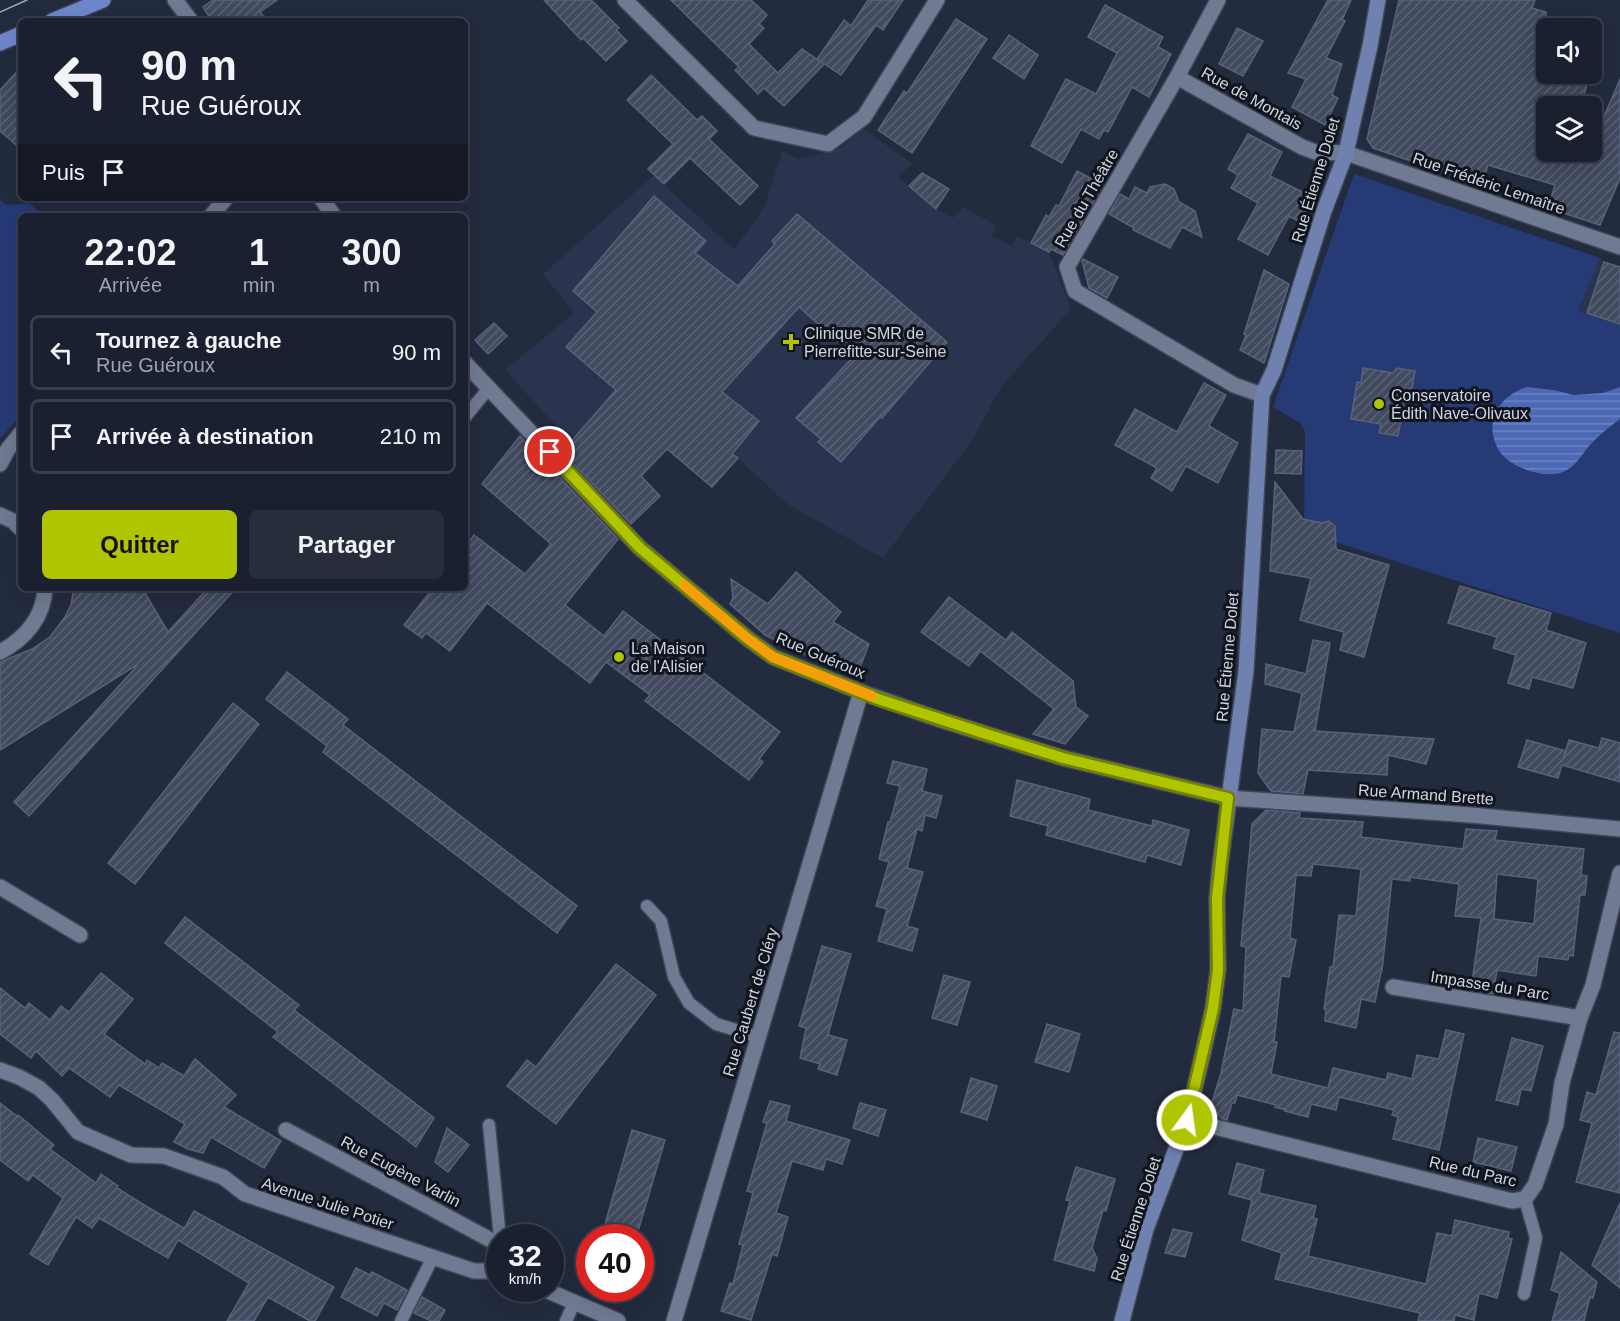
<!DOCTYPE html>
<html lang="fr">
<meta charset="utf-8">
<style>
:root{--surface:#1a202f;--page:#272d3b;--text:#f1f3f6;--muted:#9fa3aa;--line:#383e4b;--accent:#b0c502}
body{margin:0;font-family:Arial,sans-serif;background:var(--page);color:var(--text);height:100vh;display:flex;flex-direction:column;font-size:22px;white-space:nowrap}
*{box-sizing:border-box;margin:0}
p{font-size:20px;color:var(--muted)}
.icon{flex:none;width:33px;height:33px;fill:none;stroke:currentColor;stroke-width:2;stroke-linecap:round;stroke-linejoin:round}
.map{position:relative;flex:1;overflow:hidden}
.side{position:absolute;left:18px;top:213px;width:450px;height:378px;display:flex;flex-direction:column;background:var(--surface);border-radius:9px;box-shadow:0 6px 24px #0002,0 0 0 2px var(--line)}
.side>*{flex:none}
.banner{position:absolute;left:18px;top:18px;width:450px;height:183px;border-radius:9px;box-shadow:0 6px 24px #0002,0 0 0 2px var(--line);background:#1a202f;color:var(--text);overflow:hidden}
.fabs{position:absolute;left:1536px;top:18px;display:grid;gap:12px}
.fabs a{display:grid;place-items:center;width:66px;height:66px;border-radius:9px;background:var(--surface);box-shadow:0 6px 24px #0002,0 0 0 2px var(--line);font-size:30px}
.speed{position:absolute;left:486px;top:1224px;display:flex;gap:12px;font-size:30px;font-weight:700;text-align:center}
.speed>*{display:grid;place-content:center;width:78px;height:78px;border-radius:50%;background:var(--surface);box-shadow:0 6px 24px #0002,0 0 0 2px var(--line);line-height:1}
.speed small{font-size:15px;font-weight:400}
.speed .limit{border:9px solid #d22;background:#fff;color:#111}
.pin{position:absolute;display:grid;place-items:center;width:51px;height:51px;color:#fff;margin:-26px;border:3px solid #fff;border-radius:50%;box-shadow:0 2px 6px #0007}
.me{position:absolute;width:66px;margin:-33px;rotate:14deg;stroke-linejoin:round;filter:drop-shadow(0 0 4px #0008)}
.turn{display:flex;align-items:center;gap:21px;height:126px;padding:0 24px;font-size:27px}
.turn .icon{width:78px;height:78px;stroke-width:2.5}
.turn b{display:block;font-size:42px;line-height:51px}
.then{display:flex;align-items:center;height:57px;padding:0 24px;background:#0003;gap:12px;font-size:22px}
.eta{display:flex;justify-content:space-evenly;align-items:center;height:102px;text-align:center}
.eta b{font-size:36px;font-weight:700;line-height:42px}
.button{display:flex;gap:12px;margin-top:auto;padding:12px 24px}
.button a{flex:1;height:69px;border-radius:9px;background:var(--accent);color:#111;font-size:24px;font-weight:700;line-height:69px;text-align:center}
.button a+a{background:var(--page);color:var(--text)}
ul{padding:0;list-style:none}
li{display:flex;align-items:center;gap:18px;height:75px;margin:0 12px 9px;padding:0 12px;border:3px solid var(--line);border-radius:9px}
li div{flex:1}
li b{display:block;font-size:22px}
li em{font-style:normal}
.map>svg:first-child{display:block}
</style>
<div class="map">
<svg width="1620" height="1321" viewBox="0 0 1620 1321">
<defs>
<pattern id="water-rules" width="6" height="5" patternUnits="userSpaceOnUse" patternTransform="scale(1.5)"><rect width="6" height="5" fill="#4d68b4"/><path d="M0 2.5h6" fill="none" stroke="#6e84c1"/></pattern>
<pattern id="building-hatch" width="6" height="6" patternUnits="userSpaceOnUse" patternTransform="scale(1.5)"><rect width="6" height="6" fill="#414a5f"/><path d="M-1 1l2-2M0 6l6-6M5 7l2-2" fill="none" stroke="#5b6376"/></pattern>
</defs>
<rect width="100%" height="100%" fill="#232b3f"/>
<g fill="#2a344e">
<path d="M863,129l49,34 -14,14 38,32 17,9 10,-11 34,19 -5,10 19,10 6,-10 32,16 22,57 -70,78 -29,54 -89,117 -96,-54 -49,-46 -107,-85 -60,69 -66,-72 69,-57 -31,-39 111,-99 80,75 31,-44 17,-55 16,8 43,-11z"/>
<path d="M1600,258l4,4 16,5v57l-42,-13z"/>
</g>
<g fill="#263a76">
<path d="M1354,174l246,84 -22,53 42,13v309l-316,-101 1,-100 -5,-9 -27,-16z"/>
<path d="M0,200l6,5 23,-2 15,13h-23v199l-21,24z"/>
</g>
<path fill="url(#water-rules)" d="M1527,387l26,3 21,5 29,-2 17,-6v32c-11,8 -22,17 -31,27 -8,10 -14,21 -26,26 -18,7 -52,-4 -63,-20 -18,-28 -2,-56 27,-65z"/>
<g fill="url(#building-hatch)" stroke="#596279" stroke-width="1.5" fill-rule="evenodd">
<path d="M213,0h64l-17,12 7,9h-55l-9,-14z"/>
<path d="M544,0h47l28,28 -3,2 11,11 -21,20 -23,-23 -2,2z"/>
<path d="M671,0h80l16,15 -8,9 5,4 -15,16 29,29 24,-24 22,15 -40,42 -20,-18 -6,6 -23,-24 4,-3z"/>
<path d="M868,0h35l-20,30 -7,-5 -35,50 -24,-16 27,-39 7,6z"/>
<path d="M1328,0h23l-9,20 3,1 -19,37 16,6 -10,31 6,3 -13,27 -33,-18 14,-28 -18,-6z"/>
<path d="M1399,0h136l-3,8 14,4v62h44l-9,32h-35v46h46v-7l28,-66v99l-20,47 -52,-17 7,-23 -67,-20 -6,20 -109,-37 -6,-9z"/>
<path d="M1105,5l58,32 -5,10 13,7 -22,43 -17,-10 -24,45 -4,-2 -5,9 -18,-10 -19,34 -31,-17 35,-67 30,15 21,-41 -29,-16z"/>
<path d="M956,19l31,20 -75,114 -34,-23 26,-39 3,2z"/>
<path d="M1237,28l26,13 -20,35 -24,-12z"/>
<path d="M1009,35l29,20 -14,24 -31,-21z"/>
<path d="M21,67v82l-21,-18v-41z"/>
<path d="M651,75l46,45 5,-4 15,15 -8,8 49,47 -18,19 -50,-47 -26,26 -16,-15 25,-25 -46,-44z"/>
<path d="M1248,134l34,18 -12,24 43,21 -13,25 -11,-6 -21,39 -30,-16 20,-36 -27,-15 7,-13 -10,-6z"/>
<path d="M1077,171l26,14 -40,70 -12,-6 -2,3 -18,-9 15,-28 3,2 7,-12 3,1z"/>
<path d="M922,173l27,16 -13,20 -27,-23z"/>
<path d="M1165,184l9,5 5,13 16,9 7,26 -20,-10 -12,21 -37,-18 1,-2 -25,-14 11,-20 9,5 6,-12 12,6 3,-6z"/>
<path d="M654,196l52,45 -11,12 43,33 37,-42 -3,-3 25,-27 150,128 -65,76 -2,-1 -39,45 -23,-20 3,-3 -25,-21 58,-62 -55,-49 -77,85 37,29 -27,33 6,4 -26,29 -45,-38 -26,27 19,20 -29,28 -69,-72 54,-62 -50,-43 31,-35 -24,-21z"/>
<path d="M1083,259l35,18 -11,21 -18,-10 -7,-27z"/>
<path d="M1604,262l16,5v57l-33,-11z"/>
<path d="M1264,270l25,14 -25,79 -24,-13 6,-15 -2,-1z"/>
<path d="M494,323l13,13 -19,18 -13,-14z"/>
<path d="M1363,368l30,5 4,-5 18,3 -3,17 -6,2 -8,46 -19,-3 2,-9 -30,-5 6,-37 4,1z"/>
<path d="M1204,383l22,12 -17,31 29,17 -20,40 -32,-17 -14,25 -21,-13 6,-10 -42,-23 20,-36 42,23z"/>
<path d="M520,436l98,103 -53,66 39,31 19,-25 157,121 -21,27 4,3 -14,18 -104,-79 5,-6 -44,-33 -16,21 -103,-80 -37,48 -24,-18 -4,5 -18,-13 29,-37h32v-41l9,-12 51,39 26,-30 -69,-60z"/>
<path d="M1276,450l26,1 -1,23 -26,-1z"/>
<path d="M1275,482l28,37 18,4 8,-2 6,5 1,23 53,16 -25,92 -24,-7 4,-18 -44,-12 11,-42 -41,-7z"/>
<path d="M796,572l45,40 -8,10 36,22 -12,31 -51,-20 -41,-20 -35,-31 3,-6 -2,-19 37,25z"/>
<path d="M1460,586l91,27 -5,17 40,13 -13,45 -41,-11 -3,12 -21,-6 8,-28 -23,-7 4,-11 -49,-14z"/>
<path d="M74,588h68l26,44 40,-44h28l-207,228 -15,-14 122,-135 -1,-1 -135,84v-88l32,-13 18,-12 15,-20 6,-12z"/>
<path d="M949,597l57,43 6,-8 61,49 3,26 12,9 -23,28 -32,-10 21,-25 -52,-41 -22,-17 -11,15 -48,-34z"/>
<path d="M1313,640l17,3 -15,88 119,8 -8,25 -38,-9 -1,20 -79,-5 -5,24 -32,-3 -13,-18 4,-44 32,3 8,-39 -37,-9 1,-20 40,10z"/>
<path d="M287,672l61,47 -5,6 234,181 -20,27 -234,-181 4,-6 -61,-47z"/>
<path d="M233,703l26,21 -124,160 -27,-21z"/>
<path d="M1602,738l18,5v39l-58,-17 -4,13 -40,-11 9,-27 39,11 -3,8 6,-19 30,8z"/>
<path d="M893,761l34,8 -5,22 20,5 -6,22 -11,-3 -3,16 -5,-2 -10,39 16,4 -16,54 11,3 -6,22 -34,-10 9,-32 -11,-3 13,-44 -10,-3 9,-37h2l10,-36 -13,-3z"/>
<path d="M1017,780l73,19 -2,11 64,16 1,-6 36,10 -8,35 -34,-10 -2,7 -99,-27 2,-9 -38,-10z"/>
<path d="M1266,810l34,3 -1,5 64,4 -2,15 102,12 3,-20 31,2 -2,9 89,9 -3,26 6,1 -2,19h-5l-7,61 -4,-1 -1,5 -30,-4 -2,20 -39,-6 -4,24 -22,-4 10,-72 -26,-2 4,-32 -49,-7v4l-18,-2 -10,92 -1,1 -6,30 -14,-3 -5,29 -31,-7 1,-12h-2l6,-42h3l6,-52 17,1 5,-47 -48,-5 -2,12 -15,-1 -6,63 6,2 -7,37 -8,-1 -7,66h3l-6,32 57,14 5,-20 53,12 2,-7 24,6 5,-24 22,4 7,-29 18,4 -25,116 -46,-11 5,-22 -6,-2 2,-5 -55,-13 -3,13 -25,-6 -3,13 -23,-6 1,-1 -11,-3 1,-2 -39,-10 -2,8h-3l-5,17 -6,-2 -10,-13 10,-32 13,-64 9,2 3,-64 -5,-1 11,-122zM1497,874l41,5 -4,45 -40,-5z"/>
<path d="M185,917l114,88 -5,5 140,108 -18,29 -143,-110 5,-5 -113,-89z"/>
<path d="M822,946l29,8 -23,81 19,5 -10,35 -19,-6 2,-5 -20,-6 6,-30 -7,-2z"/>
<path d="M616,964l40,31 -100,129 -49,-38 20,-26 9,7z"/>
<path d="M101,973l32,26 -29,35 41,30 2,-4 12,8 3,-5 22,13 11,-17 41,36 -12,12 57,34 -17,27 -53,-31 -8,16 -15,-4 -14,-7 11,-18 -66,-39 -9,12 -41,-29 -7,8 -26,-25 -5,7 -31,-24v-46l25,20 4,-5 21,17 11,-14 8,6z"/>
<path d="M944,975l26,7 -13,43 -25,-7z"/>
<path d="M1047,1024l33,10 -11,38 -34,-10z"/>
<path d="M1614,1032l6,1v160l-44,-11 16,-59 -12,-3 7,-28 9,3z"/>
<path d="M1512,1038l31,8 -12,45 -10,-2 -3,16 -22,-5z"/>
<path d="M971,1078l26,8 -10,34 -26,-8z"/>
<path d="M770,1101l20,5 -4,15 64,19 -8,24 -16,-5 -3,11 -31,-9 -16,52 12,4 -11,39 -5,-2 -21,66 -30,-9 9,-28 3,1 10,-39 -4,-1 14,-51 -6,-2 20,-68 -4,-1z"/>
<path d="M0,1103l17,13 1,-1 36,30 -4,4 46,34 5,-9 17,12 -1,2 27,17 40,23 -2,4 12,-21 140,76 -19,34h-5l-42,-24 -14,24h-27l22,-38 -71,-43 -10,18 -69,-40 -7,10 -16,-11 -28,48 -18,-11 33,-56 -30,-23 -5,6 -28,-21z"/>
<path d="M860,1103l26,7 -8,26 -25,-8z"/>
<path d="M447,1128l22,17 -21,27 -13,-10z"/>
<path d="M632,1130l33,10 -29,98h-35z"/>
<path d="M1478,1138l39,9 -6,24 -38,-9z"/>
<path d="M1237,1163l27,7 -5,23 57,13 -3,12 4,1 -9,37 118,28 11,-51 15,3 3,-16 54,12 -1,6 4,1 -15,59 -18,-5 -5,27 -19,-5 -1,6h-36l2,-8 -145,-34 7,-26 -40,-13 10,-40 -23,-6z"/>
<path d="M1076,1167l39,12 -9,32 -3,-1 -11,38 5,10 -3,13 -40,-11 16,-59 -4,-1z"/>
<path d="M1620,1203v85l-28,-23z"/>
<path d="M1173,1229l19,4 -7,24 -20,-4z"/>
<path d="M1561,1252l36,30 -4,16 -3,-1 -6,24h-32l8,-28 -9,-3z"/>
<path d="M356,1268l14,7 2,-3 35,18 -10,20 -13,-7 -7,13 -36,-19z"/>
<path d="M422,1297l23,13 -6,11h-8l-17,-8z"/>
</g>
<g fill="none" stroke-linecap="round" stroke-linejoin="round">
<g stroke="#3f4556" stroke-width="15">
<g id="lane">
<path d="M465,417l24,-29"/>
<path d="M647,906l14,15 13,56 15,26 27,21 43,13"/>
<path d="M489,1125l11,113"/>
<path d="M1524,1294l12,-56 -11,-39"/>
<path d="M401,1321l32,-64"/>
<path d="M566,1321l8,-18"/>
</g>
</g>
<g stroke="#3f4556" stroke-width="18">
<g id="street">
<path d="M175,0l16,21"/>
<path d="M625,0l129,128 74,16 36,-27 73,-117"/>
<path d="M1218,0l-41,77 -110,190 8,24 159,94 28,10"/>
<path d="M1177,77l125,70 13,5 31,1 274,94"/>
<path d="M321,198l13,18"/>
<path d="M211,216l15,-18"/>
<path d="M465,363l175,185 107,90 26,19 88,35 77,27 125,39 165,40 243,17 149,14"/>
<path d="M0,464l8,-15 13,-16"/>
<path d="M0,515l13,6 8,8"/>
<path d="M0,652c25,-13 44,-35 45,-64"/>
<path d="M0,887l80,48"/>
<path d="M1393,987l187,31"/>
<path d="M0,1070l19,7 20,11 13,12 26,32 53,23 33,1 59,21 22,17 229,77h26"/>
<path d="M1187,1120l325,81 13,-2 10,-14 21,-61 6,-41 18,-65 13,-33 27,-112"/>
<path d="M286,1130l214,115"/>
<path d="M541,1288l77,33"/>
<path d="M674,1321l187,-629"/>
</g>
</g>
<g stroke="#3f4556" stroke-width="18">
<path id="secondary" d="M1122,1321l24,-92 41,-109 16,-67 10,-45 5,-38 -1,-72 3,-32 26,-195 16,-276 12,-25 50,-159 22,-58 24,-107 8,-46"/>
</g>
<g stroke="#3f4556" stroke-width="18">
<g id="primary">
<path d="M52,21l51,-21"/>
<path d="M0,43l21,-9"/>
</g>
</g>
<use href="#lane" stroke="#707a92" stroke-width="12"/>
<use href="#street" stroke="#707a92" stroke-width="15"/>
<use href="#secondary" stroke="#6f81af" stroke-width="15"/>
<use href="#primary" stroke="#6e87cc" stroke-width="15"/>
<path stroke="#9ea5b4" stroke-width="1.5" d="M0,12l27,-12"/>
</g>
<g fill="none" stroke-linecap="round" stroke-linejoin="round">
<g stroke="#728001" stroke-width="15">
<path id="route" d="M550,452l90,96 107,90 26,19 105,42 102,33 83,26 165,40 -11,100 1,72 -5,38 -26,112"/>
</g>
<use href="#route" stroke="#b0c502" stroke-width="10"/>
<path stroke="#f59e0b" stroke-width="10" d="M684,585l63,53 26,19 99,39"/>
</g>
<g fill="#b0c502" stroke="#10141d" stroke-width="2">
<path d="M788 333h6v6h6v6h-6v6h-6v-6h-6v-6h6z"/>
<circle cx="1379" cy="404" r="6"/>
<circle cx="619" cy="657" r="6"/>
</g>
<g text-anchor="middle" stroke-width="6" stroke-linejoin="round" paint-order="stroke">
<g font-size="16" fill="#cfd5e2" stroke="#10141d">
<text transform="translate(1252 98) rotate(29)" y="6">Rue de Montais</text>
<text transform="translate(1315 180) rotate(-73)" y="6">Rue Étienne Dolet</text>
<text transform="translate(1489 183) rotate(19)" y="6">Rue Frédéric Lemaître</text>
<text transform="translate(1086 198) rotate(-60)" y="6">Rue du Théâtre</text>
<text transform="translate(821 655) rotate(23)" y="6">Rue Guéroux</text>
<text transform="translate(1227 657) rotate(-85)" y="6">Rue Étienne Dolet</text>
<text transform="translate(1426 794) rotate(4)" y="6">Rue Armand Brette</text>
<text transform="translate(1490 985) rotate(9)" y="6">Impasse du Parc</text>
<text transform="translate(750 1002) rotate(-73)" y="6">Rue Caubert de Cléry</text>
<text transform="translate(401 1171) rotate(28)" y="6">Rue Eugène Varlin</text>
<text transform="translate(1473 1171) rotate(13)" y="6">Rue du Parc</text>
<text transform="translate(328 1203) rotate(18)" y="6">Avenue Julie Potier</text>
<text transform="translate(1135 1219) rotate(-72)" y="6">Rue Étienne Dolet</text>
</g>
<g font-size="16" fill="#cfd5e2" stroke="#10141d" text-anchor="start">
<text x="804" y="339">Clinique SMR de<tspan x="804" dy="18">Pierrefitte-sur-Seine</tspan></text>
<text x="1391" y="401">Conservatoire<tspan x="1391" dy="18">Édith Nave-Olivaux</tspan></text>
<text x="631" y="654">La Maison<tspan x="631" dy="18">de l'Alisier</tspan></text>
</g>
</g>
</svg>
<div class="fabs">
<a><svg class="icon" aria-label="sound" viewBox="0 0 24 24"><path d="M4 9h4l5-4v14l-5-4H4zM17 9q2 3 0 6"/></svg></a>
<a><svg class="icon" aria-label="layers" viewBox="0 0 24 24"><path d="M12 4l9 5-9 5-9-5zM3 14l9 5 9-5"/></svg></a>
</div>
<div class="speed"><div>32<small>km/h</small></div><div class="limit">40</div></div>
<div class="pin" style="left:550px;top:452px;background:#d93025"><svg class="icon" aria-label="arrive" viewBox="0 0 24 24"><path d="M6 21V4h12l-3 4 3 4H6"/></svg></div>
<svg class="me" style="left:1187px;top:1120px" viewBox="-20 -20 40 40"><circle r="17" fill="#b0c502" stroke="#fff" stroke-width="3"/><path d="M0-11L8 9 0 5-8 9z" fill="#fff"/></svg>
<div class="banner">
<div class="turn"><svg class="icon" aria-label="left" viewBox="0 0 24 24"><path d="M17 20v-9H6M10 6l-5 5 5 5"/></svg><div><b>90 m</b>Rue Guéroux</div></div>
<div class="then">Puis<svg class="icon" aria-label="arrive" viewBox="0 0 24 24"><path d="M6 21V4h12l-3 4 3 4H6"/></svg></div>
</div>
<section class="side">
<div class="eta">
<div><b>22:02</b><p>Arrivée</p></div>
<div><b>1</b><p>min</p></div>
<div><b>300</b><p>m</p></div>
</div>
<ul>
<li><svg class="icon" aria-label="left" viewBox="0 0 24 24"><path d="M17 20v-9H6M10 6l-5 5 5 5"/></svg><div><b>Tournez à gauche</b><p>Rue Guéroux</p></div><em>90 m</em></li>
<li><svg class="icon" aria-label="arrive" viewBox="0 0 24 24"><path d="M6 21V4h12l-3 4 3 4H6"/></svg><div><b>Arrivée à destination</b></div><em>210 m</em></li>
</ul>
<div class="button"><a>Quitter</a><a>Partager</a></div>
</section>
</div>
